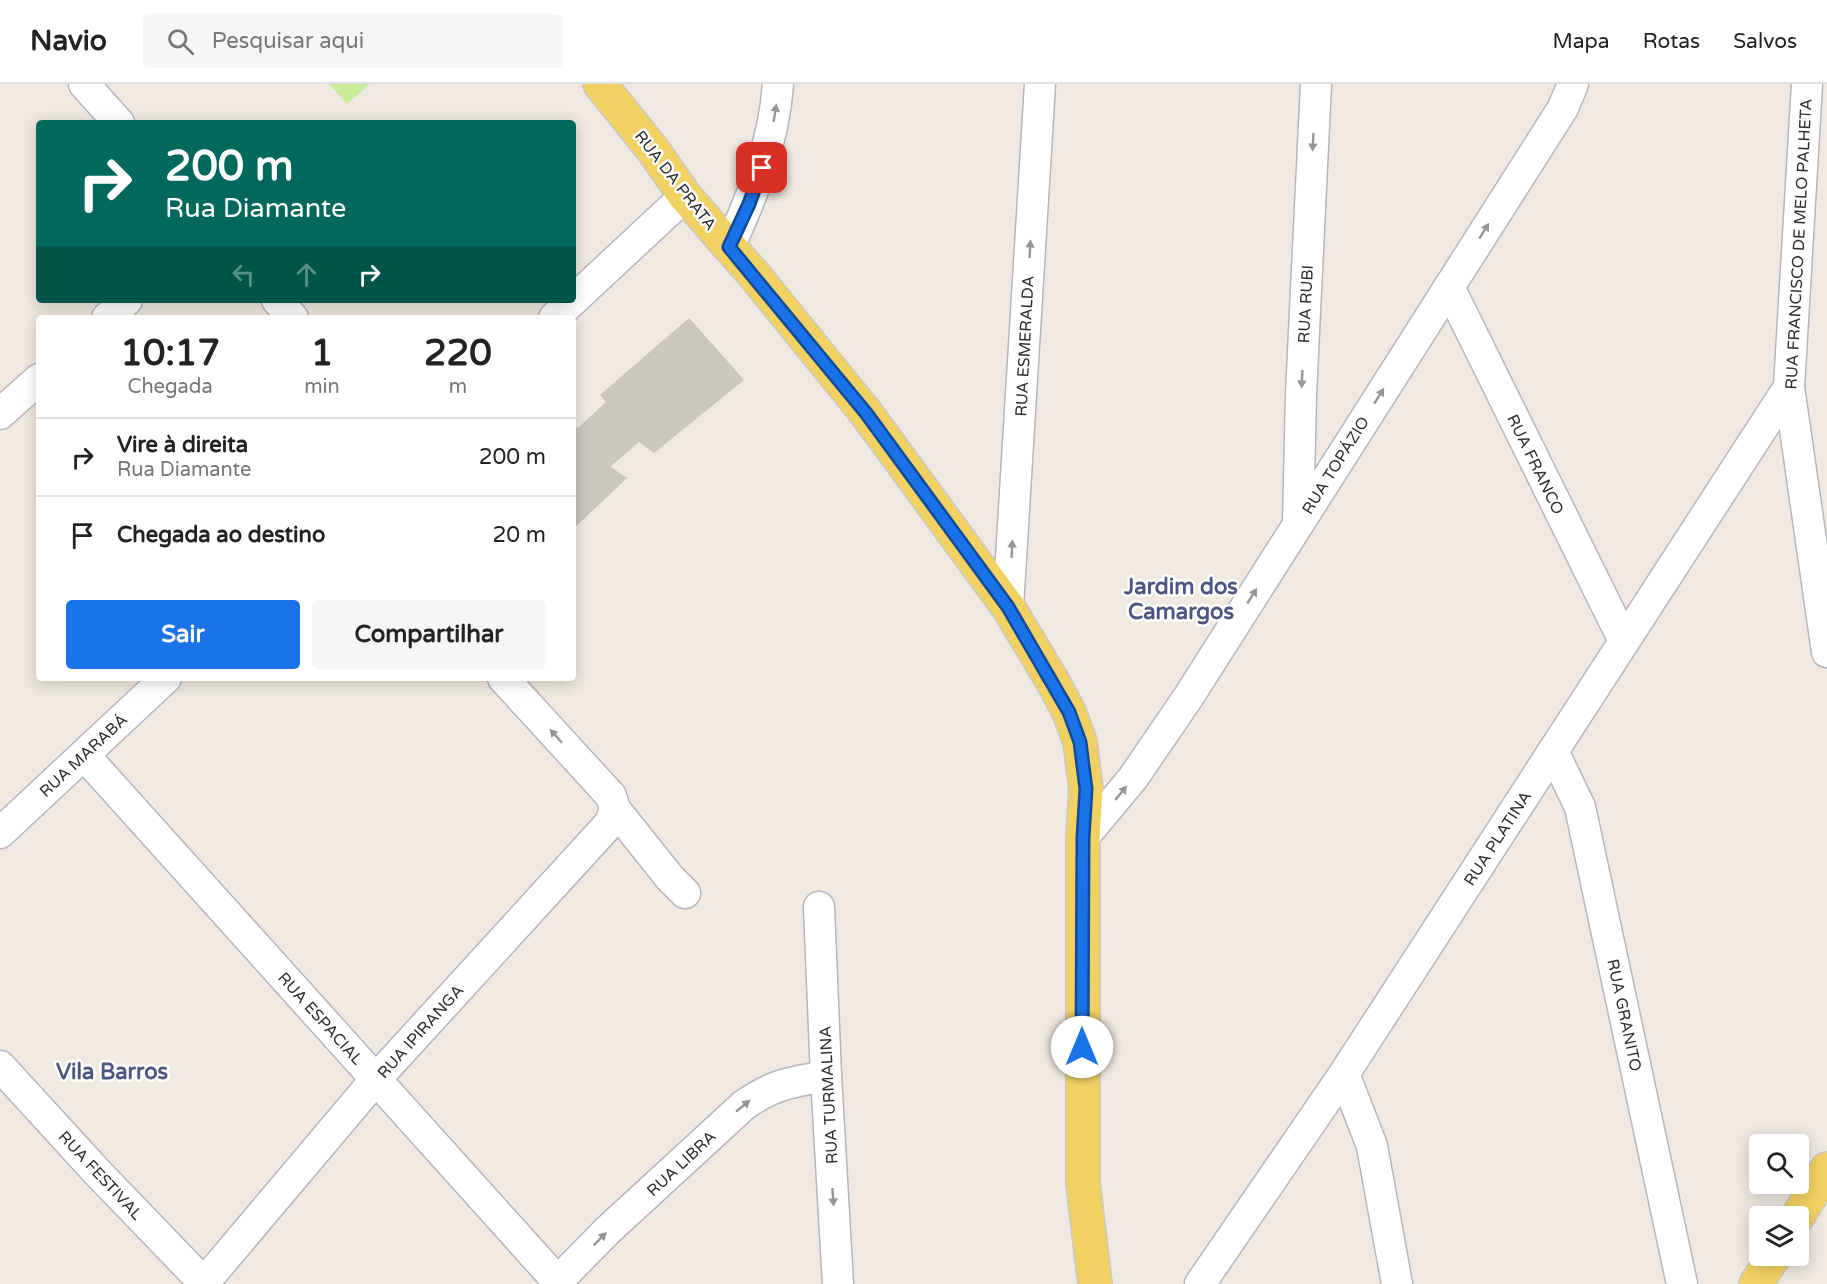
<!DOCTYPE html>
<html lang="pt">
<meta charset="utf-8">
<style>
:root{--surface:#fff;--page:#f6f6f6;--text:#222;--muted:#767676;--line:#e0e0e0;--accent:#1a73e8}
body{margin:0;font-family:"Varela Round",sans-serif;background:var(--page);color:var(--text);height:100vh;display:flex;flex-direction:column;font-size:22px;white-space:nowrap}
*{box-sizing:border-box;margin:0}
p{font-size:20px;color:var(--muted)}
.icon{flex:none;width:33px;height:33px;fill:none;stroke:currentColor;stroke-width:2;stroke-linecap:round;stroke-linejoin:round}
.map{position:relative;flex:1;overflow:hidden}
.details{position:absolute;left:36px;top:231px;width:540px;height:366px;display:flex;flex-direction:column;background:var(--surface);border-radius:6px;box-shadow:0 3px 15px #0003}
.details>*{flex:none}
.hud{position:absolute;left:36px;top:36px;width:540px;height:183px;border-radius:6px;box-shadow:0 3px 15px #0003;background:#00695c;color:#fff;overflow:hidden}
.buttons{position:absolute;left:1749px;top:1050px;display:grid;gap:12px}
.buttons a{display:grid;place-items:center;width:60px;height:60px;border-radius:6px;background:var(--surface);box-shadow:0 3px 15px #0003;font-size:30px}
.pin{position:absolute;display:grid;place-items:center;width:51px;height:51px;color:#fff;margin:-26px;border-radius:12px;box-shadow:0 3px 9px #0006}
.me{position:absolute;width:66px;margin:-33px;rotate:0deg;stroke-linejoin:round;filter:drop-shadow(0 0 4px #0008)}
.turn{display:flex;align-items:center;gap:21px;height:126px;padding:0 30px;font-size:27px}
.turn .icon{width:78px;height:78px;stroke-width:2.5}
.turn b{display:block;font-size:42px;line-height:51px}
.lanes{display:flex;align-items:center;height:57px;padding:0 30px;background:#0003;justify-content:center;gap:30px;direction:ltr}
.lanes .off{opacity:.35}
.eta{display:flex;justify-content:space-evenly;align-items:center;height:102px;text-align:center}
.eta b{font-size:36px;font-weight:700;line-height:42px}
.action{display:flex;gap:12px;margin-top:auto;padding:12px 30px}
.action a{flex:1;height:69px;border-radius:6px;background:var(--accent);color:#fff;font-size:24px;font-weight:700;line-height:69px;text-align:center}
.action a+a{background:var(--page);color:var(--text)}
ul{padding:0;list-style:none}
li{display:flex;align-items:center;gap:18px;height:78px;padding:0 30px;border-top:2px solid var(--line)}
li div{flex:1}
li b{display:block;font-size:22px}
li em{font-style:normal}
header{display:flex;align-items:center;gap:36px;box-sizing:border-box;height:84px;padding:0 30px;background:var(--surface);border-bottom:2px solid var(--line)}
header strong{font-size:28px}
nav{display:flex;gap:33px;margin-inline-start:auto;font-size:21px}
.search{width:420px;height:54px;background:var(--page);display:flex;align-items:center;gap:15px;box-sizing:border-box;padding:0 21px;border-radius:6px;color:var(--muted);font-size:22px}
.map>svg:first-child{display:block}
</style>
<header>
<strong>Navio</strong>
<div class="search"><svg class="icon" aria-label="search" viewBox="0 0 24 24"><circle cx="10" cy="10" r="6"/><path d="M15 15l6 6"/></svg>Pesquisar aqui</div>
<nav><a>Mapa</a><a>Rotas</a><a>Salvos</a></nav>
</header>
<div class="map">
<svg width="1827" height="1200" viewBox="0 0 1827 1200">
<rect width="100%" height="100%" fill="#efe9e1"/>
<path fill="#c9ec9a" d="M329,0h41l-23,20z"/>
<path fill="#cbc7bf" stroke="#cbc5ba" stroke-width="1.5" d="M689,235l54,61 -89,72 -15,-11 -30,26 17,11 -53,50v-102l5,3 29,-27 -6,-7z"/>
<g fill="none" stroke-linecap="round" stroke-linejoin="round">
<g stroke="#b4b7c1" stroke-width="33">
<g id="minor">
<path d="M84,0l35,39"/>
<path d="M1807,0l-18,303 38,265"/>
<path d="M729,163c24,-52 45,-105 49,-163"/>
<path d="M1449,203l175,354"/>
<path d="M277,216l16,18"/>
<path d="M107,234l20,-18"/>
<path d="M554,234l131,-122"/>
<path d="M0,330l39,-35"/>
<path d="M1298,440l3,-130 15,-310"/>
<path d="M1008,523l32,-523"/>
<path d="M1553,667l27,56 102,477"/>
<path d="M84,671l476,529"/>
<path d="M615,725l55,69 15,15"/>
<path d="M0,749l166,-155"/>
<path d="M1083,754l50,-60 56,-82 374,-588 10,-24"/>
<path d="M819,823l7,169 12,208"/>
<path d="M0,982l97,106 107,111"/>
<path d="M1344,990l28,72 25,138"/>
<path d="M203,1200l173,-205 234,-256 5,-14 -4,-13 -108,-118"/>
<path d="M555,1200l52,-53 137,-126c30,-21 47,-23 82,-29"/>
<path d="M1200,1200l144,-210 445,-687"/>
</g>
</g>
<g stroke="#c9c9c9" stroke-width="36">
<g id="major">
<path d="M600,0l53,66 32,46 70,80 111,137 142,194 45,75 16,30 11,30 6,47 -3,49v345l12,101"/>
<path d="M1798,1132l29,-47"/>
<path d="M1756,1200l18,-28"/>
</g>
</g>
<use href="#minor" stroke="#fff" stroke-width="30"/>
<use href="#major" stroke="#f2d163" stroke-width="33"/>
</g>
<defs><path id="oneway-solid" d="M-6-.8H1V-3.2L6.5 0L1 3.2V.8H-6Z" transform="scale(1.5)"/></defs>
<g fill="#969696">
<use href="#oneway-solid" transform="translate(775 29) rotate(-81)"/>
<use href="#oneway-solid" transform="translate(1313 58) rotate(93)"/>
<use href="#oneway-solid" transform="translate(1484 147) rotate(-58)"/>
<use href="#oneway-solid" transform="translate(1030 165) rotate(-87)"/>
<use href="#oneway-solid" transform="translate(1302 295) rotate(93)"/>
<use href="#oneway-solid" transform="translate(1379 312) rotate(-58)"/>
<use href="#oneway-solid" transform="translate(1012 465) rotate(-87)"/>
<use href="#oneway-solid" transform="translate(1252 512) rotate(-58)"/>
<use href="#oneway-solid" transform="translate(556 652) rotate(-132)"/>
<use href="#oneway-solid" transform="translate(1121 709) rotate(-50)"/>
<use href="#oneway-solid" transform="translate(743 1022) rotate(-39)"/>
<use href="#oneway-solid" transform="translate(833 1113) rotate(86)"/>
<use href="#oneway-solid" transform="translate(600 1155) rotate(-45)"/>
</g>
<g fill="none" stroke-linecap="round" stroke-linejoin="round">
<g stroke="#114b97" stroke-width="15">
<path id="route" d="M762,84l-13,36 -20,43 137,166 142,194 61,105 11,30 6,47 -3,49 -1,209"/>
</g>
<use href="#route" stroke="#1a73e8" stroke-width="10"/>
</g>
<g text-anchor="middle" stroke-width="5" stroke-linejoin="round" paint-order="stroke">
<g font-size="16" fill="#2e2e2e" stroke="#fff">
<text transform="translate(676 96) rotate(52)" y="6">RUA DA PRATA</text>
<text transform="translate(1798 160) rotate(-87)" y="6">RUA FRANCISCO DE MELO PALHETA</text>
<text transform="translate(1305 220) rotate(-87)" y="6">RUA RUBI</text>
<text transform="translate(1024 262) rotate(-87)" y="6">RUA ESMERALDA</text>
<text transform="translate(1536 380) rotate(64)" y="6">RUA FRANCO</text>
<text transform="translate(1335 381) rotate(-58)" y="6">RUA TOPÁZIO</text>
<text transform="translate(83 671) rotate(-43)" y="6">RUA MARABÁ</text>
<text transform="translate(1497 754) rotate(-57)" y="6">RUA PLATINA</text>
<text transform="translate(1625 931) rotate(78)" y="6">RUA GRANITO</text>
<text transform="translate(321 934) rotate(48)" y="6">RUA ESPACIAL</text>
<text transform="translate(420 947) rotate(-48)" y="6">RUA IPIRANGA</text>
<text transform="translate(828 1011) rotate(-93)" y="6">RUA TURMALINA</text>
<text transform="translate(681 1079) rotate(-43)" y="6">RUA LIBRA</text>
<text transform="translate(101 1091) rotate(47)" y="6">RUA FESTIVAL</text>
</g>
<g font-size="22" font-weight="bold" fill="#4d5680" stroke="#fff">
<text x="1181" y="510">Jardim dos<tspan x="1181" dy="25">Camargos</tspan></text>
<text x="112" y="995">Vila Barros</text>
</g>
</g>
</svg>
<div class="buttons">
<a><svg class="icon" aria-label="search" viewBox="0 0 24 24"><circle cx="10" cy="10" r="6"/><path d="M15 15l6 6"/></svg></a>
<a><svg class="icon" aria-label="layers" viewBox="0 0 24 24"><path d="M12 4l9 5-9 5-9-5zM3 14l9 5 9-5"/></svg></a>
</div>
<div class="pin" style="left:762px;top:84px;background:#d93025"><svg class="icon" aria-label="arrive" viewBox="0 0 24 24"><path d="M6 21V4h12l-3 4 3 4H6"/></svg></div>
<svg class="me" style="left:1082px;top:963px" viewBox="-20 -20 40 40"><circle r="19" fill="#fff"/><path d="M0-13L10 11 0 6-10 11z" fill="#1a73e8"/></svg>
<div class="hud">
<div class="turn"><svg class="icon" aria-label="right" viewBox="0 0 24 24"><path d="M7 20v-9h11M14 6l5 5-5 5"/></svg><div><b>200 m</b>Rua Diamante</div></div>
<div class="lanes"><svg class="icon off" aria-label="left" viewBox="0 0 24 24"><path d="M17 20v-9H6M10 6l-5 5 5 5"/></svg><svg class="icon off" aria-label="ahead" viewBox="0 0 24 24"><path d="M12 20V5M6 11l6-6 6 6"/></svg><svg class="icon" aria-label="right" viewBox="0 0 24 24"><path d="M7 20v-9h11M14 6l5 5-5 5"/></svg></div>
</div>
<section class="details">
<div class="eta">
<div><b>10:17</b><p>Chegada</p></div>
<div><b>1</b><p>min</p></div>
<div><b>220</b><p>m</p></div>
</div>
<ul>
<li><svg class="icon" aria-label="right" viewBox="0 0 24 24"><path d="M7 20v-9h11M14 6l5 5-5 5"/></svg><div><b>Vire à direita</b><p>Rua Diamante</p></div><em>200 m</em></li>
<li><svg class="icon" aria-label="arrive" viewBox="0 0 24 24"><path d="M6 21V4h12l-3 4 3 4H6"/></svg><div><b>Chegada ao destino</b></div><em>20 m</em></li>
</ul>
<div class="action"><a>Sair</a><a>Compartilhar</a></div>
</section>
</div>
